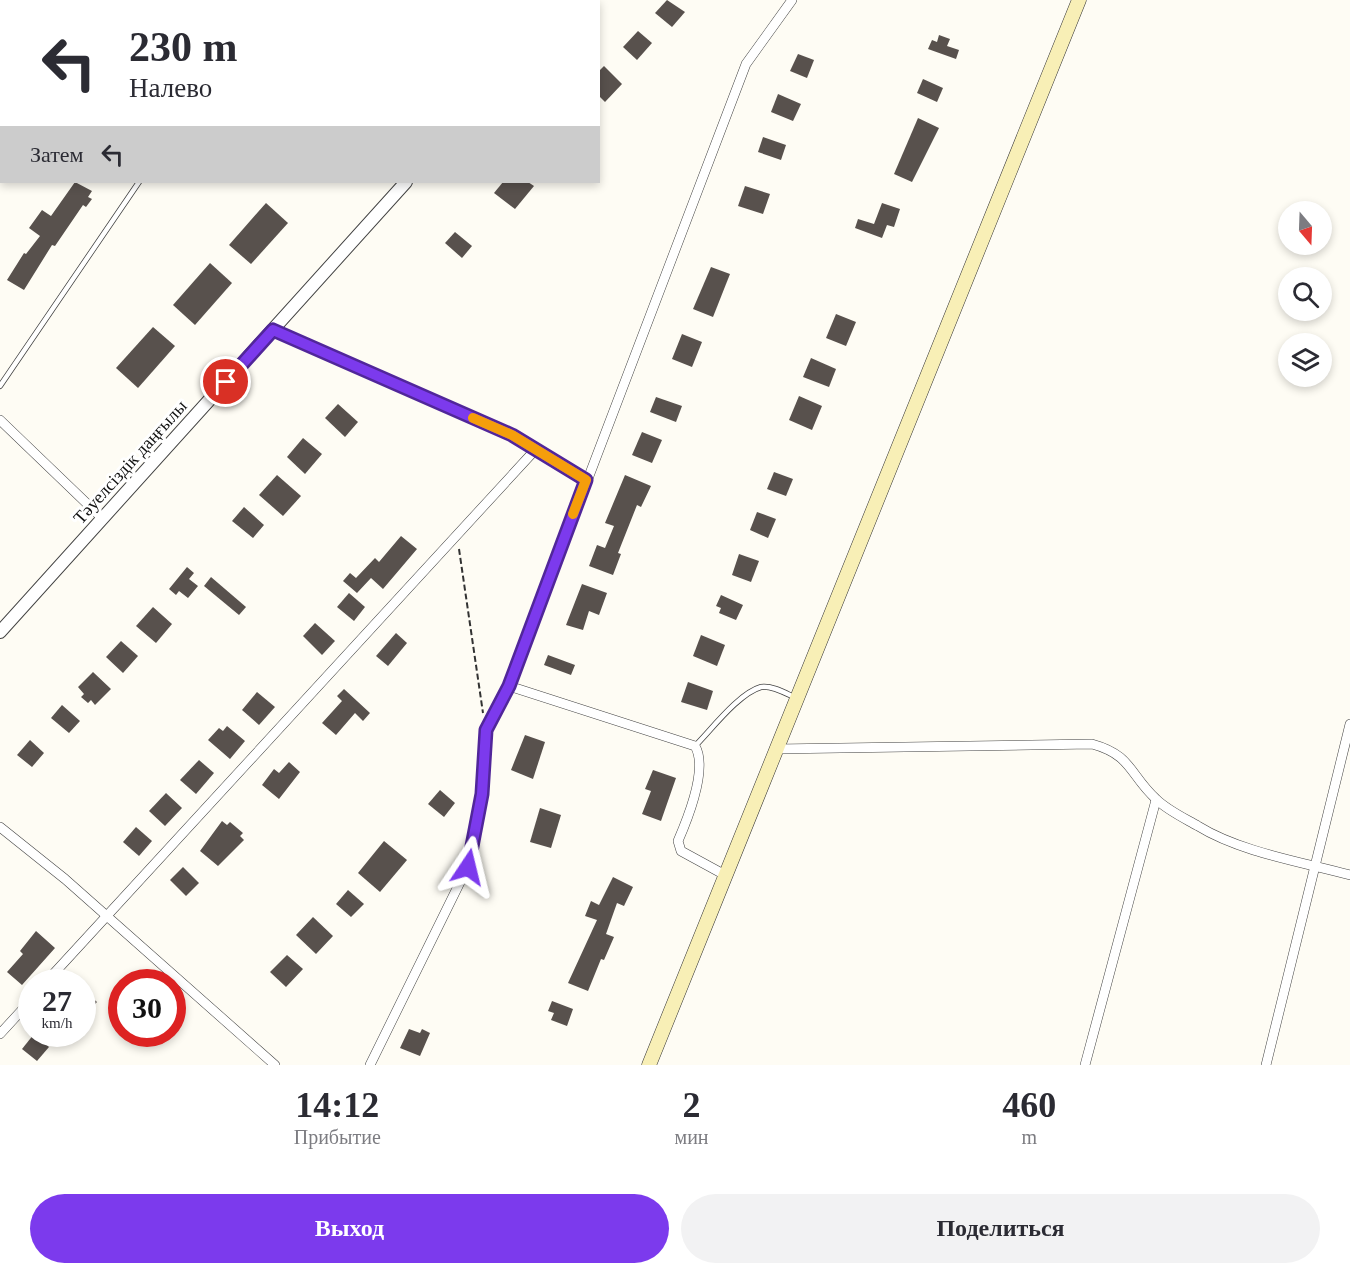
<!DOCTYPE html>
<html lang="ru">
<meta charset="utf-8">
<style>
:root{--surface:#fff;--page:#f2f2f3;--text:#2b2b33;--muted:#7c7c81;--accent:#7c3aed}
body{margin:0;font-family:Georgia,serif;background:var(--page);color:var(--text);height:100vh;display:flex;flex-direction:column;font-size:22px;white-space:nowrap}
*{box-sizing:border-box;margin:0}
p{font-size:20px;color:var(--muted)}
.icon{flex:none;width:33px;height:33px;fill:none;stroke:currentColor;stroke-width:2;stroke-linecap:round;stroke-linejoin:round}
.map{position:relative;height:1065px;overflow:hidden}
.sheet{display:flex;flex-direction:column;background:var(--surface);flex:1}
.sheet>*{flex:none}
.banner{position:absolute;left:0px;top:0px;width:600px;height:183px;box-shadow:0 3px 9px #0003;background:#fff;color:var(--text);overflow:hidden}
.needle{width:39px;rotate:161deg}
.fabs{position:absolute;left:1278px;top:201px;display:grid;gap:12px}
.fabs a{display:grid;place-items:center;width:54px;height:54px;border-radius:50%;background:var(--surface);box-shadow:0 3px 9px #0003;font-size:30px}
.speed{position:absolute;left:18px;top:969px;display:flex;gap:12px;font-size:30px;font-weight:700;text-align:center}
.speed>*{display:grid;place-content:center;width:78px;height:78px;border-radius:50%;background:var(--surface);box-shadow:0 3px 9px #0003;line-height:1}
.speed small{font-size:15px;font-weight:400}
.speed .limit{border:9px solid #d22;background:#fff;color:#111}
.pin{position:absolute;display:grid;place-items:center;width:51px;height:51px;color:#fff;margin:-26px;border:3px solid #fff;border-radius:50%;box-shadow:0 2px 6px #0007}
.me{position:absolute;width:66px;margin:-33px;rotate:10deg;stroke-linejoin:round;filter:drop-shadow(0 0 4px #0008)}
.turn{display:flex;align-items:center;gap:21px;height:126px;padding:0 30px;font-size:27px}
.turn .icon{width:78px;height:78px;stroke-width:2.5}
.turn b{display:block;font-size:42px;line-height:51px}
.then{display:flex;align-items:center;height:57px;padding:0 30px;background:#0003;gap:12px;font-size:22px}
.eta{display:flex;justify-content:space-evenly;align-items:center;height:102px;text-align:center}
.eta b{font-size:36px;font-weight:700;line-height:42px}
.button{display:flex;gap:12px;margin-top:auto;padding:12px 30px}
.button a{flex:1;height:69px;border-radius:36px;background:var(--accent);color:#fff;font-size:24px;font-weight:700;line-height:69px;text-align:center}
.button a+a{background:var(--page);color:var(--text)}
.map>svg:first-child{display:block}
</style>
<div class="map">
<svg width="1350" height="1065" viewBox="0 0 1350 1065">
<rect width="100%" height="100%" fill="#fefcf4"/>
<g fill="#58514d">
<path d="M667,0l18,12 -13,15 -17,-14z"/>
<path d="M638,31l14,12 -15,17 -14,-13z"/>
<path d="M939,35l11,4 -3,7 12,4 -3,9 -28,-10 4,-9 5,2z"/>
<path d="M798,54l16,6 -7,18 -17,-7z"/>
<path d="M604,66l18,18 -17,18 -7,-7v-23z"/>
<path d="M923,79l20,9 -6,14 -20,-9z"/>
<path d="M778,94l23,10 -8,17 -22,-9z"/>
<path d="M918,118l21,10 -27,54 -18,-8z"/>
<path d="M763,137l23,8 -5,15 -23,-8z"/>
<path d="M75,182l17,9 -4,6 4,2 -6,8 -3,-2 -28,41 -3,-1 -28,45 -17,-10 17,-27 2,1 14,-18 -11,-8 13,-18 9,6z"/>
<path d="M503,182h25l6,4 -19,23 -21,-16z"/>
<path d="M745,186l25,8 -7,20 -25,-8z"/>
<path d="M266,203l22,20 -37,41 -22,-19z"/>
<path d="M882,203l18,6 -6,18 -7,-2 -5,13 -27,-10 3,-9 16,5z"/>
<path d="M455,232l17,14 -10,12 -17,-15z"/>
<path d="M210,263l22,20 -37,42 -22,-20z"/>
<path d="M711,267l19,7 -17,43 -20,-8z"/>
<path d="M836,314l20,8 -10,24 -20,-8z"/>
<path d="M153,327l22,19 -37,42 -22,-20z"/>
<path d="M682,334l20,8 -10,25 -20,-8z"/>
<path d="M811,358l25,11 -7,18 -26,-10z"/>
<path d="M799,396l23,10 -10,24 -23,-10z"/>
<path d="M656,397l26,9 -6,16 -26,-10z"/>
<path d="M338,404l20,18 -13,15 -20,-19z"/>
<path d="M642,432l20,8 -10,23 -20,-8z"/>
<path d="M303,438l19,16 -17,20 -18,-17z"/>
<path d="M774,472l19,7 -7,17 -19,-7z"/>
<path d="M277,475l24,21 -18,20 -24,-21z"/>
<path d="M625,475l26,11 -10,21 -4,-2 -19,48 3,1 -8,21 -24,-9 8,-21 8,3 9,-22 -9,-3z"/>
<path d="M244,507l20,18 -11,13 -21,-17z"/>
<path d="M757,512l19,7 -8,19 -18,-8z"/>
<path d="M401,536l16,13 -34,40 -12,-11 -14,15 -14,-12 7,-8 6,5 19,-20 4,4z"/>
<path d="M739,554l20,7 -8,21 -19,-7z"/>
<path d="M187,567l7,6 -5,6 9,7 -10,12 -9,-7 -3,4 -7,-6z"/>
<path d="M211,577l35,30 -7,8 -35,-29z"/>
<path d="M582,584l25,9 -8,22 -10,-4 -6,19 -17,-5z"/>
<path d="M349,593l16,14 -11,14 -17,-14z"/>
<path d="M721,595l22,10 -7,15 -17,-7 2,-5 -5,-2z"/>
<path d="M153,607l19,17 -16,19 -20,-17z"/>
<path d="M315,623l20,18 -13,14 -19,-19z"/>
<path d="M396,633l11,10 -19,23 -12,-10z"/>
<path d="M701,635l24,10 -8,21 -24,-10z"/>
<path d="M121,641l17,15 -15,17 -17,-16z"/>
<path d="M548,655l27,10 -4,10 -27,-10z"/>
<path d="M93,672l18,17 -16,16 -4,-5 -3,3 -7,-6 3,-3 -6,-7z"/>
<path d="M688,682l25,9 -6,19 -26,-8z"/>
<path d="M344,689l26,24 -7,8 -8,-8 -19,22 -14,-12 20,-22 -5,-5z"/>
<path d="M257,692l18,15 -16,18 -17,-15z"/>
<path d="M62,705l18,16 -11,12 -18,-15z"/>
<path d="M227,726l18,15 -15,18 -22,-19 11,-12 4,3z"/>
<path d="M525,735l20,7 -12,37 -22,-9z"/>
<path d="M30,740l14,13 -12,14 -15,-12z"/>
<path d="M199,760l15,13 -18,21 -16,-14z"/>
<path d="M289,762l11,10 -21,27 -17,-14 12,-16 5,4z"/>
<path d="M653,770l23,8 -15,43 -19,-7 9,-23 -6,-2z"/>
<path d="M440,790l15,13 -11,14 -16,-13z"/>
<path d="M166,793l16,15 -17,18 -16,-15z"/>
<path d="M540,808l21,7 -10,33 -21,-6z"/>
<path d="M222,821l5,4 3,-3 13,11 -3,3 4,4 -26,26 -18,-15z"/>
<path d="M136,827l16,14 -13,15 -16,-14z"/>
<path d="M384,841l23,19 -27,32 -22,-19z"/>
<path d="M183,867l16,16 -13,13 -16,-16z"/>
<path d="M613,877l20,10 -9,19 -7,-3 -11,31 8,3 -10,23 -3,-1 -13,32 -20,-8 29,-63 -12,-4 6,-15 8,4z"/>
<path d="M348,890l16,14 -13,13 -15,-13z"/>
<path d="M313,917l20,19 -17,18 -20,-19z"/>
<path d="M36,931l19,17 -33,37 -15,-13 16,-18 -3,-3z"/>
<path d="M287,955l16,14 -17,18 -16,-15z"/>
<path d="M82,989l15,13 -15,16z"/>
<path d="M552,1001l21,8 -6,17 -16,-6 3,-7 -6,-2z"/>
<path d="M409,1029l11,4 2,-4 8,4 -10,23 -20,-8z"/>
<path d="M34,1034l15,13 -12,14 -15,-12z"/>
</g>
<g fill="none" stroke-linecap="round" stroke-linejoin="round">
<g stroke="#434343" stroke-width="6">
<g id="service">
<path d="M554,0l2,2"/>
<path d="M262,2l1,-2"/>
<path d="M0,386l139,-204"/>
<path d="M695,746c16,-16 44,-53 66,-59 11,-2 26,7 35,11"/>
</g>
</g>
<g stroke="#434343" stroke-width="10">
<g id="minor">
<path d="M23,2l1,-2"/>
<path d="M0,35l2,-2"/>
<path d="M273,330l239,105 74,45"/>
<path d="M0,420l103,99"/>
<path d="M509,686l186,60c13,22 -7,72 -17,95l3,10 44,24"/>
<path d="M776,749l316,-5c40,11 37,30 64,55 11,11 28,19 42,27 42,26 104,36 152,49"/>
<path d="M0,827l65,52 210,186"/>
<path d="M46,982l490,-533"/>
<path d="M0,1034l32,-35"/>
<path d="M370,1065l98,-199 14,-72 4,-64 23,-44 237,-622 46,-64"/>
<path d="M1085,1065l71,-265"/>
<path d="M1266,1065l84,-341"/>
</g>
</g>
<g stroke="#434343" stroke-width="14">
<g id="tertiary">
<path d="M568,2l1,-2"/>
<path d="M0,632l406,-450"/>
</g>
</g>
<g stroke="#323232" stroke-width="15">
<path id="secondary" d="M649,1065l430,-1065"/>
</g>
<path stroke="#323232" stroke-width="2" stroke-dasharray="6 3" stroke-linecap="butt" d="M459,549l24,164"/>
<use href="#service" stroke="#fff" stroke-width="4.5"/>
<use href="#minor" stroke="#fff" stroke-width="9"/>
<use href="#tertiary" stroke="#fff" stroke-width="12"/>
<use href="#secondary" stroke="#f8efb6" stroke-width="14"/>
</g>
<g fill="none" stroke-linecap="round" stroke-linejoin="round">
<g stroke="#51269a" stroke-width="15">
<path id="route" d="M226,382l47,-52 239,105 74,45 -77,206 -23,44 -4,64 -14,73"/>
</g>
<use href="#route" stroke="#7c3aed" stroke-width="10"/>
<path stroke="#f59e0b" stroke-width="10" d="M473,418l39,17 74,45 -13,34"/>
</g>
<g text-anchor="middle" stroke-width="6" stroke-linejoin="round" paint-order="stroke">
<g font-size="18" fill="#101010" stroke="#fff">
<text transform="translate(130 462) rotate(-48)" y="6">Тәуелсіздік даңғылы</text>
</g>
</g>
</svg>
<div class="fabs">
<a><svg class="needle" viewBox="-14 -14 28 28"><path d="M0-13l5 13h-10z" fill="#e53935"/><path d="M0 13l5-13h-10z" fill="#7c7c81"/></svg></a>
<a><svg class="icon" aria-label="search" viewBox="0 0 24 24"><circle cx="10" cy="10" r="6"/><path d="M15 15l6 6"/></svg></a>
<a><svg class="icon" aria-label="layers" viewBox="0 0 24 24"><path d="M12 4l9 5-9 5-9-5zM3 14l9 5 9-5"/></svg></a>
</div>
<div class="speed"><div>27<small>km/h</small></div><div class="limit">30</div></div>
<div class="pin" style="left:226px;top:382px;background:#d93025"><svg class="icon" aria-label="arrive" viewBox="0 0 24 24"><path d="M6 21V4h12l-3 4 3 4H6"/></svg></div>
<svg class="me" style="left:468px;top:867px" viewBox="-20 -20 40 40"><path d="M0-17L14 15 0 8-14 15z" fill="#7c3aed" stroke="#fff" stroke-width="4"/></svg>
<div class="banner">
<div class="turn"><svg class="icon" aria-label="left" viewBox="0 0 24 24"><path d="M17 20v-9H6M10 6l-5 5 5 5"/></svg><div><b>230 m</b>Налево</div></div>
<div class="then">Затем<svg class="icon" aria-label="left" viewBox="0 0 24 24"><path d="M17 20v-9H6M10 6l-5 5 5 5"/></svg></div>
</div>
</div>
<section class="sheet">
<div class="eta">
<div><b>14:12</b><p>Прибытие</p></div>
<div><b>2</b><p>мин</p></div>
<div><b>460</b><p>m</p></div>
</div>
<div class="button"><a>Выход</a><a>Поделиться</a></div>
</section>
